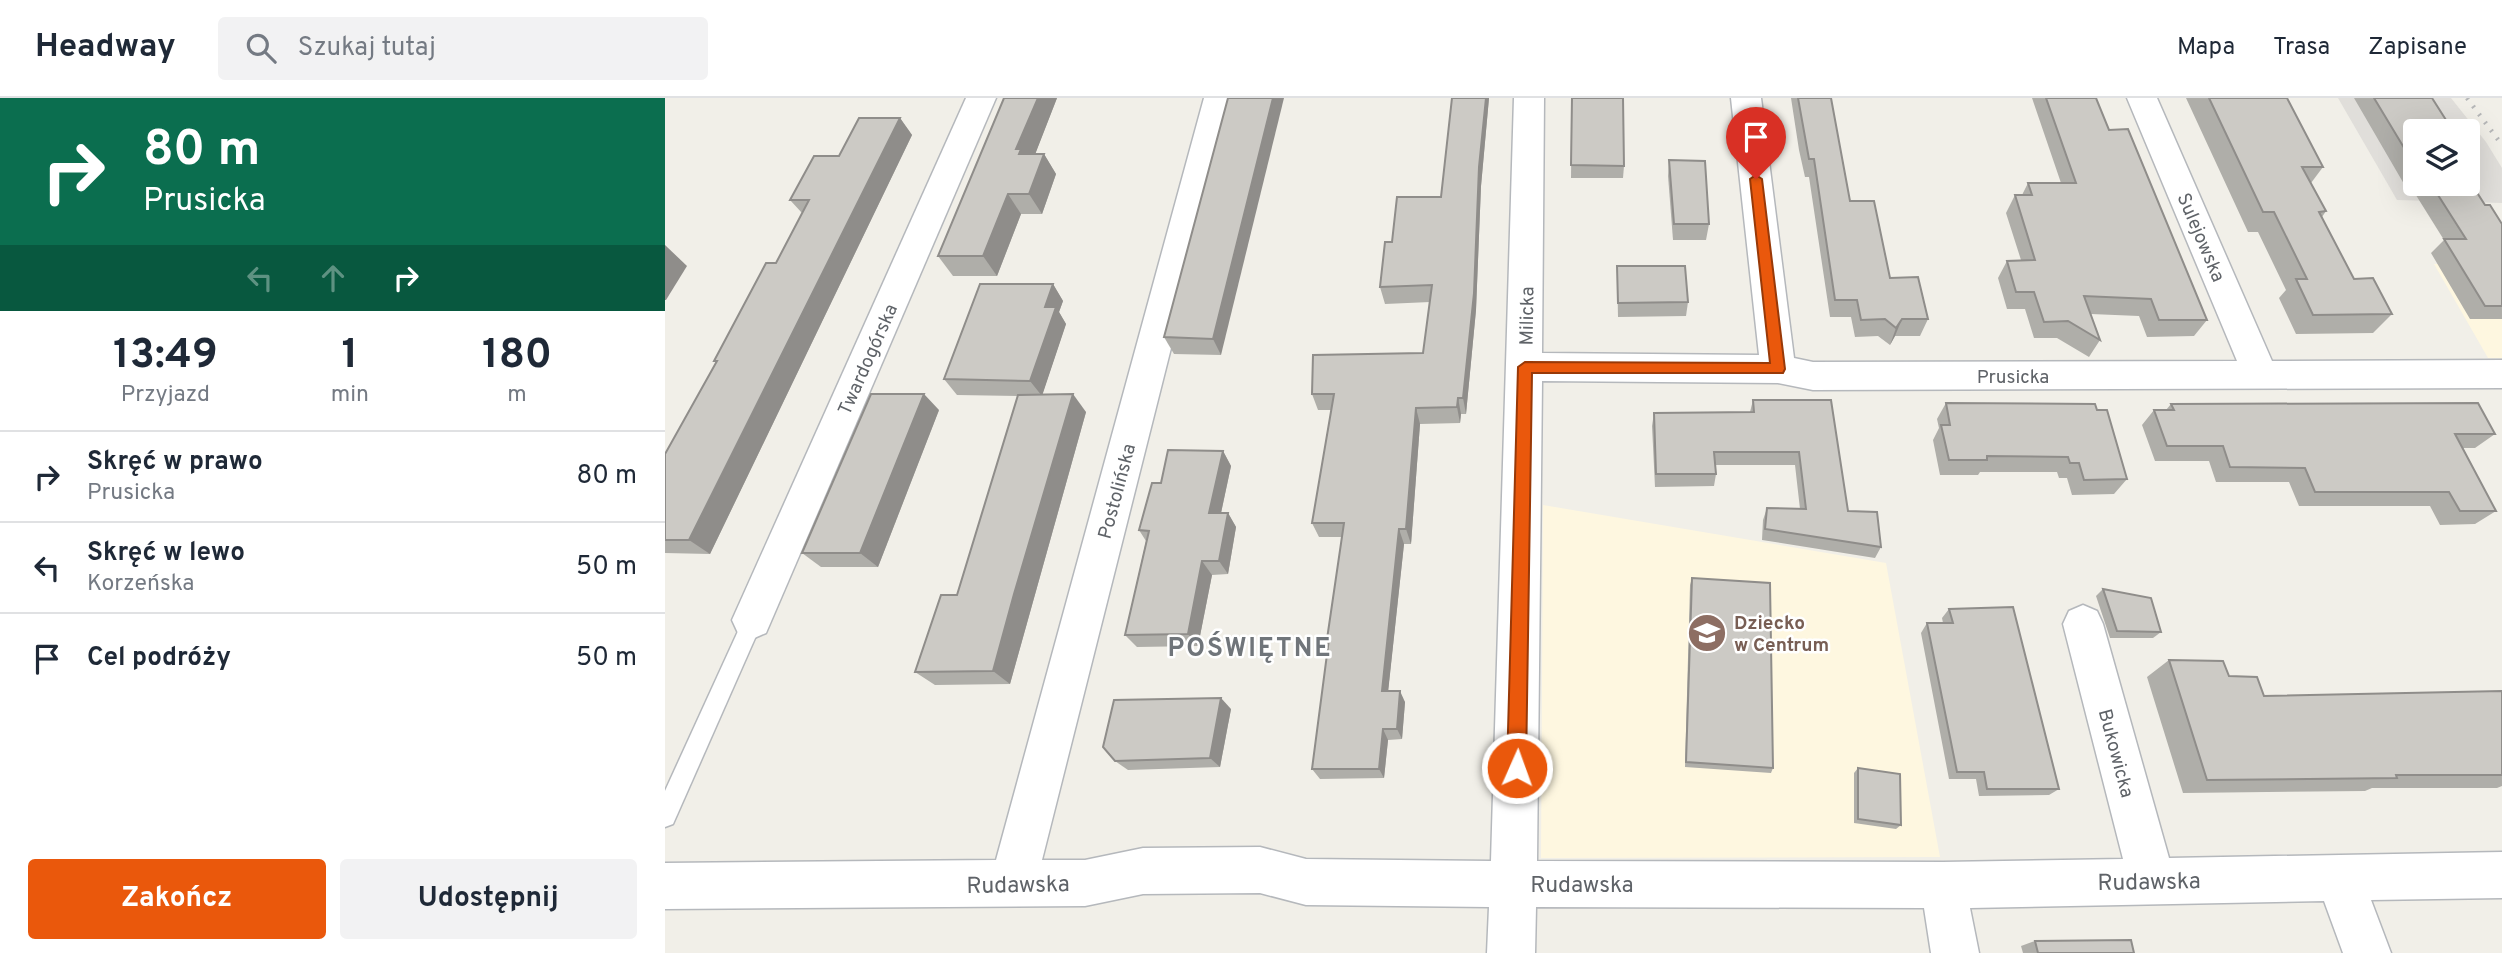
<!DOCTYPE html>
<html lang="pl">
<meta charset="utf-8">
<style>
:root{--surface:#fff;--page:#f2f2f3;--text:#1f2937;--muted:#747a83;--line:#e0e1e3;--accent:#ea580c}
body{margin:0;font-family:Overpass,sans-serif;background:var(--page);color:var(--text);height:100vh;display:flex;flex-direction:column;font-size:26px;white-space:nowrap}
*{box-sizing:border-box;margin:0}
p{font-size:23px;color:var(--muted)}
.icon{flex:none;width:38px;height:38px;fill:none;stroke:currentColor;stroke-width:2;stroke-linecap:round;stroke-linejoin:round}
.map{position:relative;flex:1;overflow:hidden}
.sheet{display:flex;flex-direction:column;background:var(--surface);width:665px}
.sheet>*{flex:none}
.hud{background:#0b6e4f;color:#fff;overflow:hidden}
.controls{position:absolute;left:1738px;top:21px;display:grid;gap:14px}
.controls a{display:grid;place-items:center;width:77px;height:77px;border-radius:7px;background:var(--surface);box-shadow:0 7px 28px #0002;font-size:35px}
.pin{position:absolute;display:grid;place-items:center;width:60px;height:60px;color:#fff;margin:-72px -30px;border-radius:50% 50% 50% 0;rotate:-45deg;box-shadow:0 0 7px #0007}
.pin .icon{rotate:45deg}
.me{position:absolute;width:77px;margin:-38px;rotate:2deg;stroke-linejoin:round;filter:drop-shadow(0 0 5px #0008)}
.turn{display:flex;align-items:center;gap:24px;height:147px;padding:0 28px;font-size:32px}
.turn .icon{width:91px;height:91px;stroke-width:2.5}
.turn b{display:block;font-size:49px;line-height:60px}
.lanes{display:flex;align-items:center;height:66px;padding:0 28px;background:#0003;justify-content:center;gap:35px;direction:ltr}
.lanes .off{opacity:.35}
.eta{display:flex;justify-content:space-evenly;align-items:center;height:119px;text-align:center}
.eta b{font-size:42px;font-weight:700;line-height:49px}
.action{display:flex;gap:14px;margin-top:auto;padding:14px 28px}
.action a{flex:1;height:80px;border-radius:7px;background:var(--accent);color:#fff;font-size:28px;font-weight:700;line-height:80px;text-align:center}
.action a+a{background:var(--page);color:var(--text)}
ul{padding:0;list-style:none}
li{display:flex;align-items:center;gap:21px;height:91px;padding:0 28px;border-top:2px solid var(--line)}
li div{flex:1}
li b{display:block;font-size:26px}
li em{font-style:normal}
header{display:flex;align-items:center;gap:42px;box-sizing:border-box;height:98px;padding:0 35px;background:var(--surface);border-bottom:2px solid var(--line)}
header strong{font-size:33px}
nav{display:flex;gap:38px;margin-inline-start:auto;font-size:24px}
.search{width:490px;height:63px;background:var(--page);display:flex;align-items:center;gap:18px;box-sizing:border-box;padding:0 24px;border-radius:7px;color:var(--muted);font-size:26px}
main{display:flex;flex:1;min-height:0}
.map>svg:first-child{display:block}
</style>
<header>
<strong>Headway</strong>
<div class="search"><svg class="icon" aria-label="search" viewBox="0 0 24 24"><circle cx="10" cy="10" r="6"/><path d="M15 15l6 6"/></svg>Szukaj tutaj</div>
<nav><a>Mapa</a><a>Trasa</a><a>Zapisane</a></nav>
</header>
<main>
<section class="sheet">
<div class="hud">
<div class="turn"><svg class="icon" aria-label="right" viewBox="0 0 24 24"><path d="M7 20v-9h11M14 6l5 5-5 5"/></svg><div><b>80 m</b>Prusicka</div></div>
<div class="lanes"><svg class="icon off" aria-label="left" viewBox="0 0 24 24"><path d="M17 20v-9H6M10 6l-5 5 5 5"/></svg><svg class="icon off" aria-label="ahead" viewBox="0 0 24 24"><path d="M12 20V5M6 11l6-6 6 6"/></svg><svg class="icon" aria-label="right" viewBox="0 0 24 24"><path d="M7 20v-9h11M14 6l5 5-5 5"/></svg></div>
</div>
<div class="eta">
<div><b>13:49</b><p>Przyjazd</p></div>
<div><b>1</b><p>min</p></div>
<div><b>180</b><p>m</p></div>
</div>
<ul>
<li><svg class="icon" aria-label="right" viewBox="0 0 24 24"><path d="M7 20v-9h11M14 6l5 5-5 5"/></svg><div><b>Skręć w prawo</b><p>Prusicka</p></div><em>80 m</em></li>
<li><svg class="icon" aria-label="left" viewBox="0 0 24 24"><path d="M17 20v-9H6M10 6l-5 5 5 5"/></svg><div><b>Skręć w lewo</b><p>Korzeńska</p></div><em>50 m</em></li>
<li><svg class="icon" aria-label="arrive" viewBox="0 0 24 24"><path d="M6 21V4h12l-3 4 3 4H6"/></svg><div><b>Cel podróży</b></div><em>50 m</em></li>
</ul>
<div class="action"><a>Zakończ</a><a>Udostępnij</a></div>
</section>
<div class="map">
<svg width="1837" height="855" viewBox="0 0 1837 855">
<rect width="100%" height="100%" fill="#f1efe8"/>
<g fill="#fef7e0">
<path d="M1769,166h63l5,8v86h-14z"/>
<path d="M878,407l343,58 54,294 -399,1z"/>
</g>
<path fill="#e0deda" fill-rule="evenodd" d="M1673,0h113l35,44 16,26v35l-105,-3zM1750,33h52v53h-52z"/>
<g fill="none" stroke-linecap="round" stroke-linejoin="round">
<g stroke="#b5b8bc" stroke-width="3">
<path id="lane" d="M81,529l7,2 3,7 -83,188 -8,3v-36l74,-162z"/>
</g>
<g stroke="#b5b8bc" stroke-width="3">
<g id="street">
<path d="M301,0h30l-230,535 -14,6 -14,-6 -6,-13z"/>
<path d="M539,0h30l-192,762h43l58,-12 117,-1 46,12 185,2 23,-763h30l-2,255 217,2 -28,-257h30l33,260 19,4 424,-1 -110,-263h30l115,263 230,-1v28l-689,2 -35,-7 -236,-2 -5,480 406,1 180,-3 -60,-235 6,-13 14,-6 14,6 6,13 66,234 333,-6v46l-131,2 20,53h-48l-19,-52 -354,7 9,45h-48l-7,-45 -388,-1 -1,46h-48l2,-46 -183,-2 -46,-12 -117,1 -58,12 -420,3v-46l331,-3z"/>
</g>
</g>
<use href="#lane" fill="#fff" fill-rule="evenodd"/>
<use href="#street" fill="#fff" fill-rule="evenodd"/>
<path stroke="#b6b7b8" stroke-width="4.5" stroke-dasharray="2 8" stroke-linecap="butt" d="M1802,0l35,47"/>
</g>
<g fill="#afaea9">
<path d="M339,0h53l-22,56h9l12,20 -14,40h-21l-24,62h-44l-15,-20z"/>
<path d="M563,0l-7,257 -47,-1 -10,-17z"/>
<path d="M787,0h37l-8,88 -5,124 -10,104h-5l-1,9 -40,1 -9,120h-7l-16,147 17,11 -3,37 -14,1 -4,38 -64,1 -8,-10 17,-126 -2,-4 15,-102h-23l-7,-14 19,-113h-13l-6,-16 111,-41 7,-51 -45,2 -5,-17 12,-45 49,-45z"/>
<path d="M907,0l52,68 -1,12h-52z"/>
<path d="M1126,0h40l19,103 40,77 38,41 -8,17h-25l-5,9 -12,-9 -23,1 -4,-20h-21l-21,-140h-4l-6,-27z"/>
<path d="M1367,0h64l13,32 98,190 -13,16 -47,1 -8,-21 -48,-2 9,26 -11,17 -32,-19h-23l-9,-29h-18l-9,-31 9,-17 14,-1 -15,-47 9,-18h7l6,-12h33z"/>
<path d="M1521,0h101l36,69 -12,16 15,28 -4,6 32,62 38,35 -19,19 -77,1 -17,-36 7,-8 -28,-58h-10z"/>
<path d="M1689,0h78l14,22 -2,3 -29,8v53h52l35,40v95h-32l-39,-66 13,-13 -35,-56h-5z"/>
<path d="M235,20l12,17 -202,419 -45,-1v-99l51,-91 -2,-2 62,-98 26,-50 -12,-13 49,-44z"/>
<path d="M1004,62l40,64 -3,16h-33l-5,-64z"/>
<path d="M952,168l71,36 -2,14 -68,1z"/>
<path d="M388,186l10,17 -4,11 7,12 -24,71 44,17 -76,272 -75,1 -20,-13 42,-77 61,-199 -61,-1 -13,-16z"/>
<path d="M1088,302h78l17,111 33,36 -6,11 -113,-18 1,-20 4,-12 33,1 -5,-44h-80l1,9 -2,12 -59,1 -3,-61 2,-13 96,-1z"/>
<path d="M1281,305l181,76 -13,15 -42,1 -5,-17h-8l-2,-6h-77l-2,3h-38l-7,-35 6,-12 -2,-9z"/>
<path d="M1506,306l324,30 -20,14h-12l33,63 -21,13 -35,1 -10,-19h-131l-10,-24h-73l-7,-21h-54l-13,-36 12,-15h12z"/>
<path d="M274,312l-61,157h-57l-19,-14z"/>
<path d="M558,353l8,15 -10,47h7l8,14 -8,47 -16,1 -14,71 -61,1 -12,-12 21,-94 -7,-11 22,-47z"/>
<path d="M1027,480l81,190 -2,5 -86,-6 5,-182z"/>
<path d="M1438,491l58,43 -8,6h-43l-14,-42z"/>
<path d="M1284,511l110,180 -10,6 -70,1 -3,-17h-27l-28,-146 6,-10h16l-1,-5z"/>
<path d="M1504,562l60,16 35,20 238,-5v95l-5,2h-125l-7,3 -182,2 -36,-116z"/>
<path d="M566,611l-11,58 -92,3 -13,-9z"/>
<path d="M1193,670l43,57 -5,4 -42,-6v-50z"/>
<path d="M1370,843l99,12h-111l-2,-7z"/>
</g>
<g fill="#8f8d8a">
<path d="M373,0h19l-26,67v10l-15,-26z"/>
<path d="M608,0h11l-63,257 -8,-16z"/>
<path d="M821,0h3l-8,88 -5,124 -10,104 -3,-16 16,-231z"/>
<path d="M235,20l12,17 -202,419 -21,-14z"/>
<path d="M379,56l12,20 -14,40 -13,-20z"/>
<path d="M343,96l13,20 -24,62 -14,-20z"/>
<path d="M0,147l22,21 -21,34h-1z"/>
<path d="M388,186l10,17 -4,11 7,12 -24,72 -12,-15 15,-74z"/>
<path d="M1237,221l-7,17 -5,9 6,-17z"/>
<path d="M259,296l15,16 -61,157 -18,-14z"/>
<path d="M408,296l13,18 -76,272 -17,-13 21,-77z"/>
<path d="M793,300l3,16 -1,9 -3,-16z"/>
<path d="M751,310l4,16 -9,120 -5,-15z"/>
<path d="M558,353l8,15 -13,61 -9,-14z"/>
<path d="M563,415l8,14 -8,47 -9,-13z"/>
<path d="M734,431l5,15 -17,158 -5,-11z"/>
<path d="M537,463l10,14 -14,71 -10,-12z"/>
<path d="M735,593l5,11 -3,37 -5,-10z"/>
<path d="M556,600l10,11 -11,58 -10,-9z"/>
<path d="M718,631l5,11 -4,38 -5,-9z"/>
</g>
<g fill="#cccac5" stroke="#8f8d8a" stroke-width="2">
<path d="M339,0h34l-22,51h5l-2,5h25l-15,40h-21l-25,62h-45z"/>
<path d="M563,0h45l-60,241 -49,-2z"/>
<path d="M787,0h34l-7,69 -5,126 -11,105h-5l-1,9 -41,1 -10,121h-7l-17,162h18l-3,38h-14l-4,40h-67l17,-130h-2l17,-116h-32l22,-129h-22l1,-39 110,-2 9,-68 -52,2 5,-45h7l5,-45h44z"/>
<path d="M907,0h51l1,68 -53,-1z"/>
<path d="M1133,0h33l19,103h24l16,77 28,-1 10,42h-26l-6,9 -11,-9 -24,1 -4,-20h-22l-21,-141h-5z"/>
<path d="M1381,0h50l13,32 19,-1 79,191h-48l-8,-21 -67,-3 16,44 -32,-19 -24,1 -10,-30h-18l-9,-31 28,-1 -20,-65h17l-4,-12h48z"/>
<path d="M1544,0h78l36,69h-21l24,44 -7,1 35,67 19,-1 19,36 -79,1 -17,-36h11l-33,-67h-11z"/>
<path d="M1709,0h58l14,22h-4l7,11h-34v35z"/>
<path d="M194,20h41l-211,422h-24v-86l52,-93h-3l52,-98h10l33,-63h-19l24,-44h25z"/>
<path d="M1004,62l36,1 4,63h-35z"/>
<path d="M1802,79l18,28h5l12,19v82h-17l-41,-67h22l-35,-55h36z"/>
<path d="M952,168h68l3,36 -70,1z"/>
<path d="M315,186h73l-8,23h11l-26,74 -86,-2z"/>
<path d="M206,296h53l-64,159h-58z"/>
<path d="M408,296l-59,200 -21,77 -78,1 26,-77h16l61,-200z"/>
<path d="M1088,302h78l17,111 29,1 4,35 -116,-18 2,-21 39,1 -7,-57h-85l2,22h-60l-2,-61 100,-1z"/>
<path d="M1281,305l149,1 2,6h10l20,69 -43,1 -5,-17h-9l-2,-6 -81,-1v4h-38l-8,-35h9z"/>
<path d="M1813,305l17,31h-40l41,77h-36l-11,-19h-134l-10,-24 -75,-1 -7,-21h-56l-13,-36h20l-3,-6z"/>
<path d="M503,352l55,1 -14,62h19l-9,48h-17l-14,73 -63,1 24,-104 -10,-1 13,-47h9z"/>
<path d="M1027,480l78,5 3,185 -87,-6z"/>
<path d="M1438,491l48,9 10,34 -44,-1z"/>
<path d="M1348,509l46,182h-72l-3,-17h-27l-30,-149h26l-4,-14z"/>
<path d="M1504,562l54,1 6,15 28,1 7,19 238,-5v84h-106l1,3 -190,2z"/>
<path d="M556,600l-11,60 -95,3 -12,-14 11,-47z"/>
<path d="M1193,670l42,6 1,51 -43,-6z"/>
<path d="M1466,842l3,13h-96l-3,-12z"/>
</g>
<path fill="#ea580c" stroke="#983908" stroke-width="2" d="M1091,77l6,4 23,190 -2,4h-251l-6,395 -3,7 -6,2 -7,-2 -3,-7 11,-401 7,-5 245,1 -20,-184z"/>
<defs>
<g id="school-disc" transform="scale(2.0125)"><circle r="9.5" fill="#8d6e63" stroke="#fff"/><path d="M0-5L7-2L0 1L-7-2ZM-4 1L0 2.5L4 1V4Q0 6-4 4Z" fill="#fff"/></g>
</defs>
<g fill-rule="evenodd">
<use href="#school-disc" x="1042" y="535"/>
</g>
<g text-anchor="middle" stroke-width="5" stroke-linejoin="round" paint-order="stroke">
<g font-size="19" fill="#5f6368" stroke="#fff">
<text transform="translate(1537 139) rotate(67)" y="7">Sulejowska</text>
<text transform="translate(861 218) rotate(-89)" y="7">Milicka</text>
<text transform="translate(202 261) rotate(-66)" y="7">Twardogórska</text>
<text x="1348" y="285">Prusicka</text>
<text transform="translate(451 393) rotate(-75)" y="7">Postolińska</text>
<text transform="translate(1452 655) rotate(75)" y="7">Bukowicka</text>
</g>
<g font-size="19" font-weight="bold" fill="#785e54" stroke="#fff" text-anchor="start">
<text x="1069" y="531">Dziecko<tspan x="1069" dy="22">w Centrum</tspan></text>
</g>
<g font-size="23" fill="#5f6368" stroke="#fff">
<text transform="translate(1484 783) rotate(-1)" y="8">Rudawska</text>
<text transform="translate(353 786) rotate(-1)" y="8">Rudawska</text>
<text x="917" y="794">Rudawska</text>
</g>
<g font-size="26" font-weight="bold" letter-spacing="2" fill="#70757a" stroke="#fff">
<text x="585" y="558">POŚWIĘTNE</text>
</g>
</g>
</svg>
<div class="controls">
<a><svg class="icon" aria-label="layers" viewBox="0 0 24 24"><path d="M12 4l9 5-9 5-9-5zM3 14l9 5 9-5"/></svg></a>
</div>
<div class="pin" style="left:1091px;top:81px;background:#d93025"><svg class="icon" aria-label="arrive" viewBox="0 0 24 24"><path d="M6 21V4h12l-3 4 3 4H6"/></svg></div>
<svg class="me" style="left:852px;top:670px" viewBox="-20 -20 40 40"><circle r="17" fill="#ea580c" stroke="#fff" stroke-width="3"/><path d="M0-11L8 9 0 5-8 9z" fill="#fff"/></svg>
</div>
</main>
